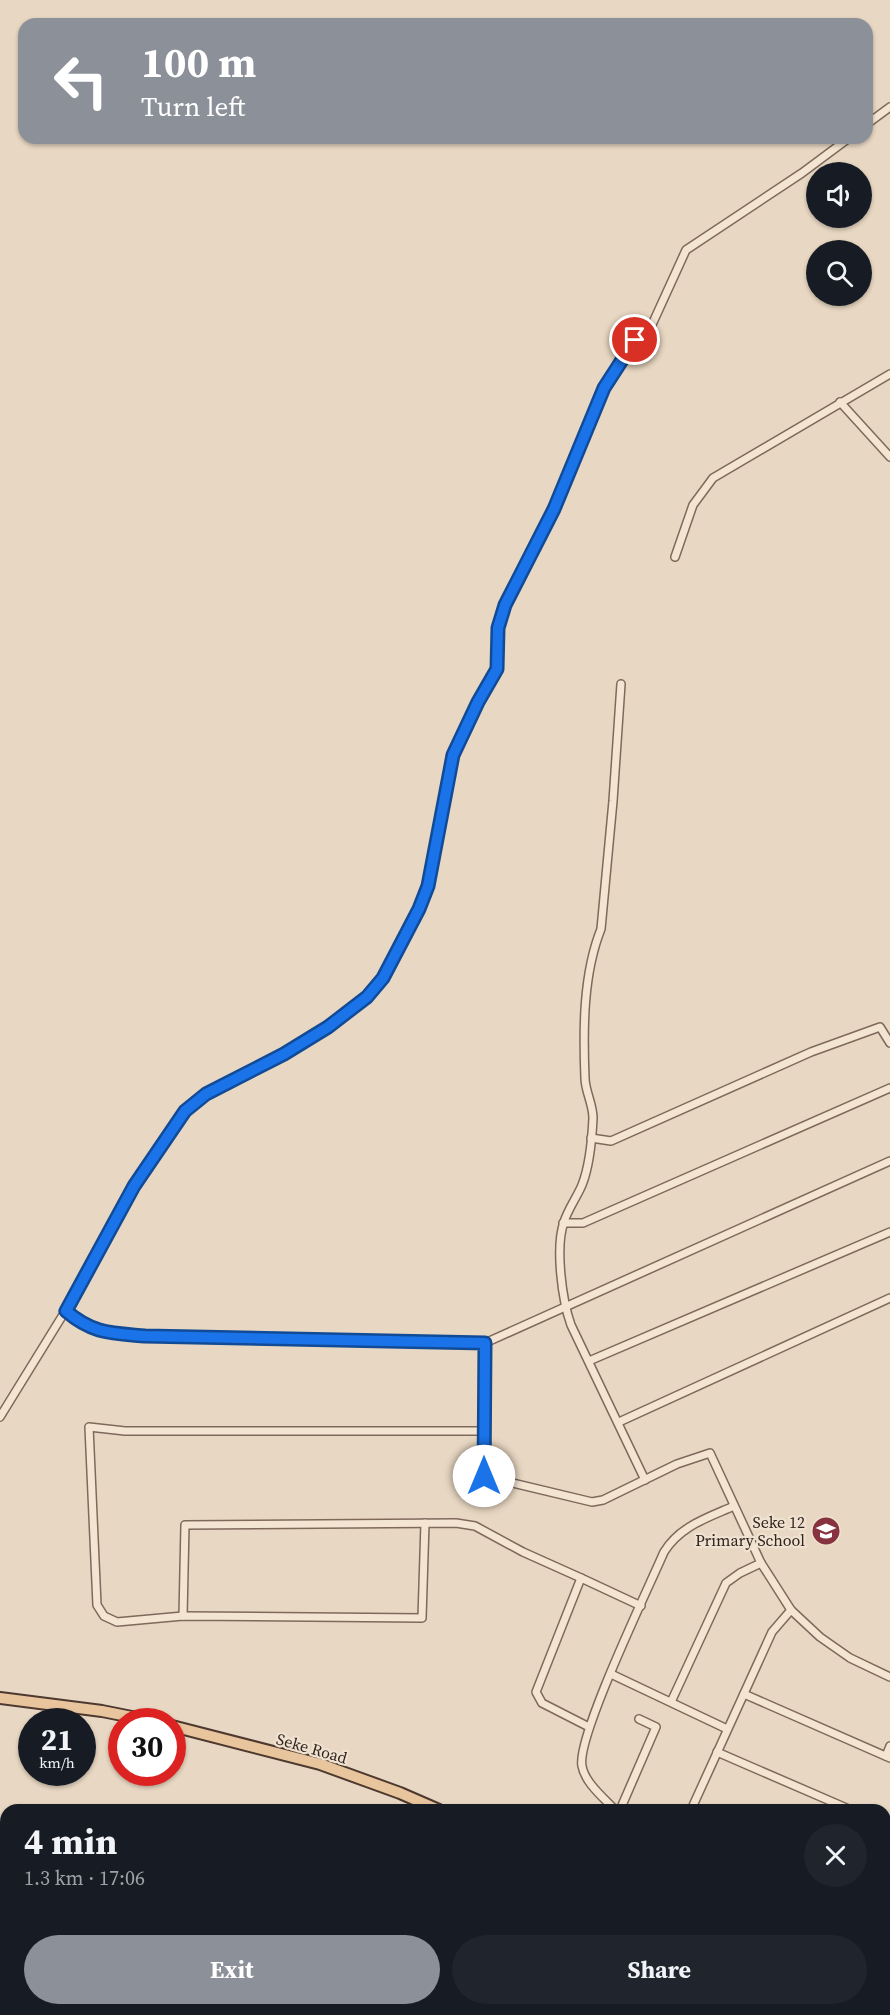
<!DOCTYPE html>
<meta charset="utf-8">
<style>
:root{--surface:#171b24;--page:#20242c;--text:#f1f3f6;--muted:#9ea1a6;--accent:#8c9099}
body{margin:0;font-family:"Source Serif 4",serif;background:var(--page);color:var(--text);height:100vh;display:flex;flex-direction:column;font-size:22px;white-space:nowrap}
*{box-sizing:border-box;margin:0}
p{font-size:20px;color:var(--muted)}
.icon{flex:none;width:33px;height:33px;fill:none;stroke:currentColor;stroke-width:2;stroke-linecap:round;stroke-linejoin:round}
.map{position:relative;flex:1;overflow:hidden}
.side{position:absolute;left:0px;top:1804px;width:891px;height:212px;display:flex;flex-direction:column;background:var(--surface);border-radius:18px 18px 0 0;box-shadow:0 2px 4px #0004}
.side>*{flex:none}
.hud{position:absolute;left:18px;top:18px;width:855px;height:126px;border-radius:18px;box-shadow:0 2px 4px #0004;background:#8c9099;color:#fff;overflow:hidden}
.fabs{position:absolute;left:806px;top:162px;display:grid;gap:12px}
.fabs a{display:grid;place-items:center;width:66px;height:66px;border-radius:50%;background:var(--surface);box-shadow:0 2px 4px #0004;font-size:30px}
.speed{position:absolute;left:18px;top:1708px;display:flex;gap:12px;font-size:30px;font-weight:700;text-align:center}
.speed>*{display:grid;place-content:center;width:78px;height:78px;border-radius:50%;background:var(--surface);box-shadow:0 2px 4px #0004;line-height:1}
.speed small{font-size:15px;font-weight:400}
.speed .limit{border:9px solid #d22;background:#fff;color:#111}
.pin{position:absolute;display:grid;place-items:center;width:51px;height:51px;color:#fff;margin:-26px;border:3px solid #fff;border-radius:50%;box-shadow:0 2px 6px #0007}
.me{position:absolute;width:66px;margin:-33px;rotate:0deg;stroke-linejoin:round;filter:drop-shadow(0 0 4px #0008)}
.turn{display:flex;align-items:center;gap:21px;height:126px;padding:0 24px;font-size:27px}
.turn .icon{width:78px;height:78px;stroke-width:2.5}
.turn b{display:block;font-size:42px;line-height:51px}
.round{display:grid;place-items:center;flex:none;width:63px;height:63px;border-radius:32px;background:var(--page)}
.overview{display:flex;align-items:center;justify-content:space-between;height:102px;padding:0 24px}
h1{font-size:36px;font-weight:700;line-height:45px}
.button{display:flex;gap:12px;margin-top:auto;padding:12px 24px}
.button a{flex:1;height:69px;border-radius:36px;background:var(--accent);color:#fff;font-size:24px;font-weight:700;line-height:69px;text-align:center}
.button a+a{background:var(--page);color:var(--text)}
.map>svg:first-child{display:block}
</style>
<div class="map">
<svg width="890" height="2015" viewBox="0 0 890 2015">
<rect width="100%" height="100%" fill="#e8d7c2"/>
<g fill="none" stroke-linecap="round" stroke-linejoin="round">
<g stroke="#7f695b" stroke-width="10">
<g id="street">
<path d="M867,124l23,-17"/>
<path d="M840,402l50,55"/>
<path d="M675,557l18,-52 20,-27 177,-104"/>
<path d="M621,684l-8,117 -12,128c-18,45 -18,101 -16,149 0,13 8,26 8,40 -1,21 -3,47 -11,67 -5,12 -14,24 -18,37 -9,25 -2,78 7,103l74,155"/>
<path d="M591,1138l20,3 200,-89 69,-25 10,16"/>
<path d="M890,1161l-405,182 -1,133 108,26 11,-2 74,-36 33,-11 51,110 30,47 29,27 30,21 40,19"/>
<path d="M563,1223h20l307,-135"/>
<path d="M66,1311c27,23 45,22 79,26l340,6"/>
<path d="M589,1361l301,-129"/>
<path d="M0,1417l69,-112 65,-119 51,-75 21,-17 77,-40 45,-27 39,-30 16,-19 36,-69 9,-23 25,-131 25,-53 19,-33 1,-41 7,-23 43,-81 56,-136 31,-48 15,-11 36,-79 116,-77 47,-35"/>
<path d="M619,1422l271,-124"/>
<path d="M425,1523l-3,95 -239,-2 -66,6 -13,-6 -7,-11 -8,-178 36,4h358"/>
<path d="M183,1616l2,-91 271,-2 19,3 48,26 58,26"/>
<path d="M611,1674l116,55"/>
<path d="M744,1694l146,64"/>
<path d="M671,1702l55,-119 14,-10 21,-10"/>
<path d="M589,1727l-47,-24 -6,-11 45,-114 60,28"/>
<path d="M717,1752l134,58"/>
<path d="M886,1756l4,-10"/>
<path d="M615,1810c-11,-12 -30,-27 -33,-44 -6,-28 67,-179 82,-214 16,-26 43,-34 70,-46"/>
<path d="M620,1810l36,-83 -17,-8"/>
<path d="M691,1810l81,-178 19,-22"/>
<path d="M885,1825l5,2"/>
<path d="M885,1900l5,2"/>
<path d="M885,1955l5,-13"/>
<path d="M885,1968l5,2"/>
<path d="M266,2015l4,-5"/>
<path d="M555,2015l2,-5"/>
<path d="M728,2015l2,-5"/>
</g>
</g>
<g stroke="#4d392f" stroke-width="14">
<g id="primary">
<path d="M0,1698l102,13 55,11"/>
<path d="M172,1726l148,38 80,29 39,17"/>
<path d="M885,2005l5,2"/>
</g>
</g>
<use href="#street" stroke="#f4e5d3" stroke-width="7"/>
<use href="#primary" stroke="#e8c59d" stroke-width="10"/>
</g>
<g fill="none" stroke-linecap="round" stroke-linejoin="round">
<g stroke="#114b97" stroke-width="15">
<path id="route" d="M484,1476l1,-133 -340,-7c-34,-3 -52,-2 -79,-25l68,-125 51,-75 21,-17 78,-40 44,-27 39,-30 16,-19 36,-69 9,-23 25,-131 25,-53 19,-33 1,-41 7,-23 49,-96 50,-121 31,-48"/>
</g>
<use href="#route" stroke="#1a73e8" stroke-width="10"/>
</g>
<defs>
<g id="school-disc" transform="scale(1.5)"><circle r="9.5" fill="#87323f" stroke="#f0e2d0"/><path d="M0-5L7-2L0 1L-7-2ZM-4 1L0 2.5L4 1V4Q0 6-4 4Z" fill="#fff"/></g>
</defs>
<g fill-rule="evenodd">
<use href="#school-disc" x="826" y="1531"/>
</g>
<g text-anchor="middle" stroke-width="4.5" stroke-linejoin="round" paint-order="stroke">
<g font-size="16" fill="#31241e" stroke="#f0e2d0" text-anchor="end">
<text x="805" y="1528">Seke 12<tspan x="805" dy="18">Primary School</tspan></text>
</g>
<g font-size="16" fill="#31241e" stroke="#f0e2d0">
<text transform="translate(312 1748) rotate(16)" y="6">Seke Road</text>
</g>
</g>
</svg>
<div class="fabs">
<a><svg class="icon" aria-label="sound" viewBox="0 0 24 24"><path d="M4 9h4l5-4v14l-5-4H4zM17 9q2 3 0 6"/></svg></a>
<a><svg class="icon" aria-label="search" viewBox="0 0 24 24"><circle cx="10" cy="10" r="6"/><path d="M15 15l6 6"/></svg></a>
</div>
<div class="speed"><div>21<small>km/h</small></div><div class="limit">30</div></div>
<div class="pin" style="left:635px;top:340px;background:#d93025"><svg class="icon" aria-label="arrive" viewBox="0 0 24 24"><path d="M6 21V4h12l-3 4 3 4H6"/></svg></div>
<svg class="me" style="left:484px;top:1476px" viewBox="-20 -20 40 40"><circle r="19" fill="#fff"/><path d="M0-13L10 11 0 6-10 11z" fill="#1a73e8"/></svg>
<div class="hud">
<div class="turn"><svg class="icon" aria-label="left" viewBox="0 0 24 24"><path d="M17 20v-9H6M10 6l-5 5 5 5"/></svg><div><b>100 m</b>Turn left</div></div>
</div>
<section class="side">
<div class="overview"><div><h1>4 min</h1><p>1.3 km · 17:06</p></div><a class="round"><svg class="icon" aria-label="close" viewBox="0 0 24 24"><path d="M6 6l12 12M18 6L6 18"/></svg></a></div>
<div class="button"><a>Exit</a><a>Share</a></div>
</section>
</div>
